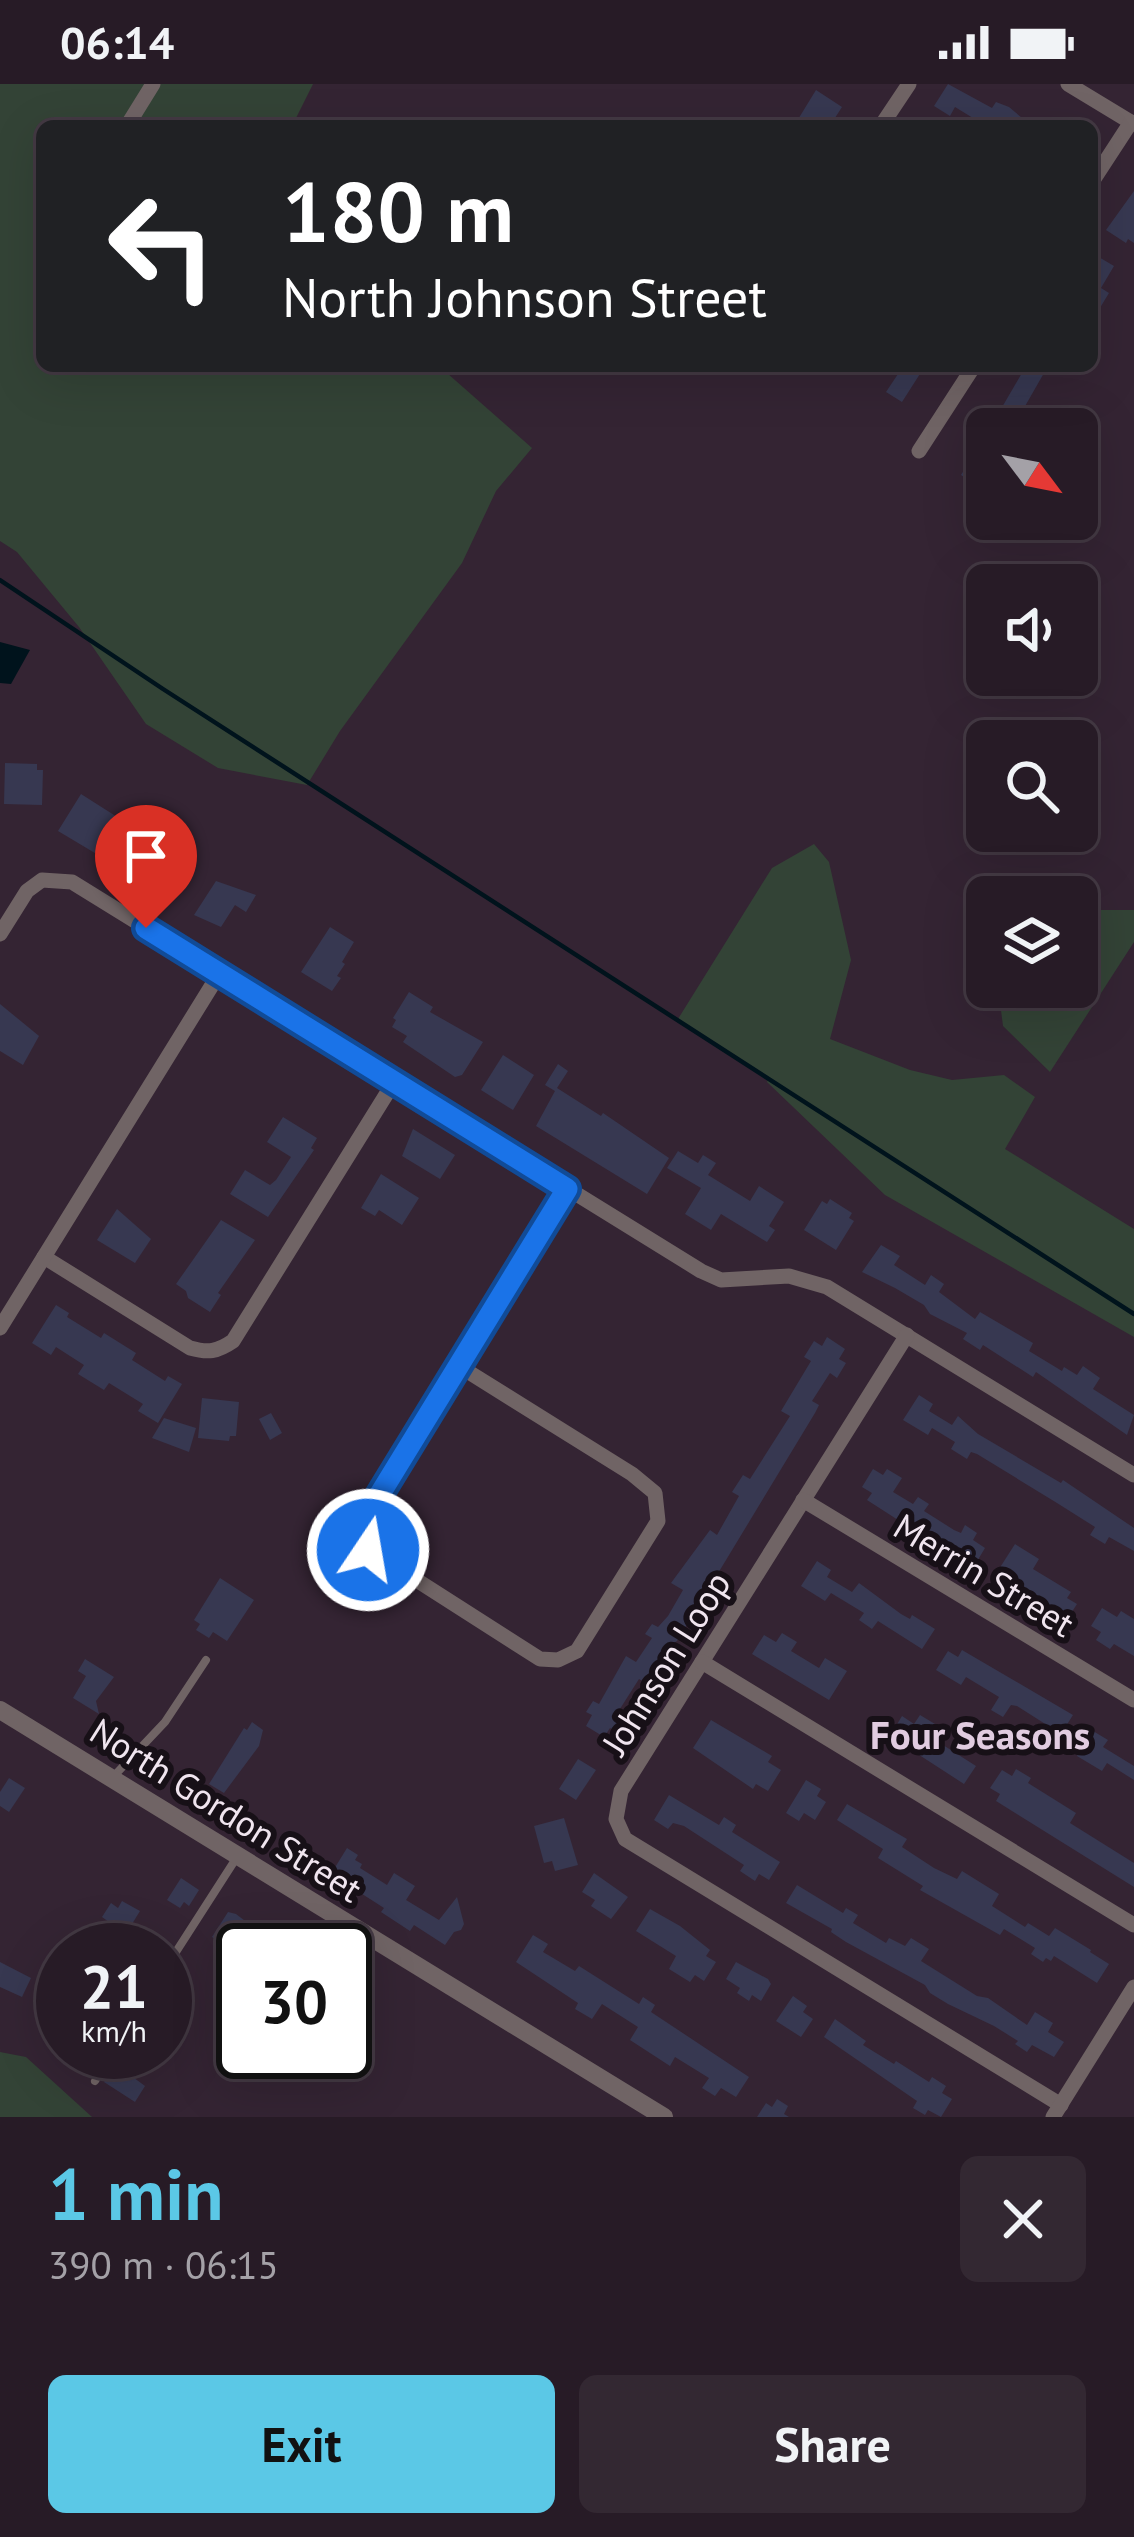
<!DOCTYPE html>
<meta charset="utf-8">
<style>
:root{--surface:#271b26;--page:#332832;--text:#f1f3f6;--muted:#a4a1a7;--line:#433943;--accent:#5bc8e6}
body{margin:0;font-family:"PT Sans",sans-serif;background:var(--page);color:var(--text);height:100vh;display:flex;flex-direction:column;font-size:45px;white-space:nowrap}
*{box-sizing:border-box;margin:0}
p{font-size:39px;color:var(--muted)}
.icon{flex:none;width:66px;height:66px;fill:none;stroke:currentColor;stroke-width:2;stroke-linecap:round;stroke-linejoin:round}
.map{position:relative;height:2033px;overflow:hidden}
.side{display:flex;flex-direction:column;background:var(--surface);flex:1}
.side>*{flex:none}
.hud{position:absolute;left:36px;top:36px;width:1062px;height:252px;border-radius:18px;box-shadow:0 12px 48px #0002,0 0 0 3px var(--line);background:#202124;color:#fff;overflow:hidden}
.needle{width:78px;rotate:122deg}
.tools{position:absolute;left:966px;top:324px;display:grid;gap:24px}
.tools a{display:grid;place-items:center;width:132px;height:132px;border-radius:18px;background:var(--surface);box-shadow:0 12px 48px #0002,0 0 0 3px var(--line);font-size:60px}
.speed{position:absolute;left:36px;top:1839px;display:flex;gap:24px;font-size:60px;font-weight:700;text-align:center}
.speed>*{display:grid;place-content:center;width:156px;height:156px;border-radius:50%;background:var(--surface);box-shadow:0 12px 48px #0002,0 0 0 3px var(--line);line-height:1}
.speed small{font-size:30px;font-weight:400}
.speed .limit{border:6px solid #111;border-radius:18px;background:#fff;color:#111}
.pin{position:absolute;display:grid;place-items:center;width:102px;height:102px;color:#fff;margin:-123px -51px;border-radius:50% 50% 50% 0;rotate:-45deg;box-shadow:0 0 12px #0007}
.pin .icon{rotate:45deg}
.me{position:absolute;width:132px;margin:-66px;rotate:12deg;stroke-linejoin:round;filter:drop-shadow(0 0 9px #0008)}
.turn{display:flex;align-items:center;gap:42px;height:252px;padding:0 48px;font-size:54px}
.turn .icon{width:156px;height:156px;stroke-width:2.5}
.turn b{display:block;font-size:84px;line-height:102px}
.round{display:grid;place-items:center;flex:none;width:126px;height:126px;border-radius:18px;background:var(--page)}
.headline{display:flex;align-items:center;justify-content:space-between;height:204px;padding:0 48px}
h1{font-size:72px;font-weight:600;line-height:90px;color:var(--accent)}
.primary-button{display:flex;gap:24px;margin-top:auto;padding:24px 48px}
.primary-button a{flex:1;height:138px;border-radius:18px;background:var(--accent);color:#111;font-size:48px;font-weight:600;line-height:138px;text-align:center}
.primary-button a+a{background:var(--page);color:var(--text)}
.status{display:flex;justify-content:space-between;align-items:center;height:84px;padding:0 60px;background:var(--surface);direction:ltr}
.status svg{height:33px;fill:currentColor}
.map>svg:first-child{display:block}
</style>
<div class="status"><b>06:14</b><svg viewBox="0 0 49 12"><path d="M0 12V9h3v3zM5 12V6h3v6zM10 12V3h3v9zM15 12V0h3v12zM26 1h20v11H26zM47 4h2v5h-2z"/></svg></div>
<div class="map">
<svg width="1134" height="2033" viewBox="0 0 1134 2033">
<rect width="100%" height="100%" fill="#342433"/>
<g fill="#334336">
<path d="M0,0h313l-21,42h-250v240h397l93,82 -36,43 -34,72 -122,168 -33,54 -89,-17 -72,-44 -67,-97 -62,-75 -17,-11z"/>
<path d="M814,760l15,18 22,98 -21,79 80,31 42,10 52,-5 31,22 -30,52 129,80v108l-249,-142 -118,-113 2,-5 -91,-58 94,-151z"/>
<path d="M1096,826h38v32l-84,130 -47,-46 -5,-39h79v-70z"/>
<path d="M0,1968l26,5 66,60h-92z"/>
</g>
<path fill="#00131c" d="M0,558l30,8 -19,34 -11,-1z"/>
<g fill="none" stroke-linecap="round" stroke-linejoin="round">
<path stroke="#00131c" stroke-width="4.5" d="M0,496l163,109 971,625"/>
</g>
<g fill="#373851">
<path d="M948,0l44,24 4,-6 13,5 13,11 -5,8h-31l-31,-19 -5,9 -16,-10z"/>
<path d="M816,6l26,17 -9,14 -4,-3 -6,8h-18l-8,-5z"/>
<path d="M1134,107v52l-6,-4 -2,4 -20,-13z"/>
<path d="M1097,172l17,10 -13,22 8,5 -17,28v-58z"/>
<path d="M885,282h40l-23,36 -16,-10 12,-18z"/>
<path d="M1026,282h22l-36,63h-19l4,-6 -3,-2z"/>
<path d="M987,349v59l-26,-17z"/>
<path d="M5,679l32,1v6h6l-1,35 -38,-1z"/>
<path d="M81,710l66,42 11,-17 10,7 -13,20 -9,-5 -21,30 -67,-40z"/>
<path d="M216,797l40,14 -10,17 -11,-7 -14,22 -27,-12z"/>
<path d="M330,843l24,15 -12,20 3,2 -8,12 4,2 -9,13 -31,-19z"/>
<path d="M409,908l24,15 -3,5 53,30 -21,33 -7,2 -52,-35 4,-6 -15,-9 4,-7 -3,-2z"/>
<path d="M0,920l39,32 -16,29 -23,-14z"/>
<path d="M503,971l31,20 -21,35 -32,-20z"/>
<path d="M558,980l10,7 -11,17 44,28 2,-3 66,45 -22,36 -111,-68 19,-35 -10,-6z"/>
<path d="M283,1033l34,21 -6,10 3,2 -46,67 -38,-23 15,-24 25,15 6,-5 15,-23 -24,-15z"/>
<path d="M413,1045l42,26 -15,24 -38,-23z"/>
<path d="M678,1067l20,12 5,-8 13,8 -8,12 42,26 9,-15 25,16 -15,24 6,4 -8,12 -46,-28 -10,16 -26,-16 16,-26 -34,-20z"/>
<path d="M381,1090l38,24 -17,27 -23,-15 -4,6 -14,-8z"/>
<path d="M830,1115l22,14 -3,5 5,3 -18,29 -32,-20 18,-29 5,3z"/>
<path d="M117,1125l34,30 -16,24 -38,-23z"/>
<path d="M221,1136l34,20 -37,53 3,2 -11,17 -22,-14 -2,-7 -10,-7z"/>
<path d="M881,1161l19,11 -6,9 31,20 6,-10 13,9 -5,8 36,27 5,-7 41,24 12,7 -4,8 33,20 2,-4 13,8 6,-9 17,12 -7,11 41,26 -7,20 -91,-63 -3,5 -50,-32 -3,5 -17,-11 4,-6 -37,-19 -6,-9 -29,-17 -33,-16z"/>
<path d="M56,1221l13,8 -2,4 34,21 3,-5 32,20 -4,7 33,21 3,-5 14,8 -24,39 -20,-12 5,-7 -34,-21 -5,7 -26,-16 6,-9 -28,-18 -5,8 -19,-12z"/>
<path d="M827,1253l18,12 -6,10 7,4 -9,15 -7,-5 -18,28 7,4 -4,8 -138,228 -9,6 -20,37 -9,-5 -21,33 8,5 -9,15 -7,-4 -6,9 -18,-11 6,-11 -6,-3 7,-11 6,3 27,-48 10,6 16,-24 -7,-4 7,-10 6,3 10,-11 15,-26 -12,-7 39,-53 7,5 22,-39 -7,-4 11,-17 7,4 40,-63 -9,-5 30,-50 -7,-4 10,-16 8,5z"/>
<path d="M919,1311l14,9 -4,7 23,14 6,-9 20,18 83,49 2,-3 71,48v23l-25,-14 -4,7 -15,-9 5,-8 -38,-24 -80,-49 -6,-2 -4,7 -16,-10 4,-7 -23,-14 -4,7 -25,-15z"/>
<path d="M202,1314l37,4 -3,34h-6l-1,5 -31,-3z"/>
<path d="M271,1329l11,20 -12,7 -11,-21z"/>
<path d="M164,1334l32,10 -7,24 -37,-14z"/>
<path d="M873,1385l10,6 4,-6 15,9 -9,14 20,12 5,-7 11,7 -5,7 30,19 7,3 4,-8 12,8 -4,7 12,8 -12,20 -20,-18 -25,-15 -2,3 -59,-38 5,-7 -10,-6z"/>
<path d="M1015,1460l24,15 -6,10 38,23 -4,6 10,6 -11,17 -20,-7 1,-3 -42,-30 4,-6 -10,-6z"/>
<path d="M817,1477l14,9 -4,7 25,15 7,-9 42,31 9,5 2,-4 23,14 -13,20 -44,-28 -6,8 -13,-9 5,-7 -33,-20 -6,8 -24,-15z"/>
<path d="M220,1494l34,22 -27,41 -14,-9 -4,6 -13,-8 4,-6 -6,-4z"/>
<path d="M1102,1524l15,9 4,-6 13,8v37l-20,-12 -4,5 -14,-9 5,-8 -10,-6z"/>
<path d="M782,1549l15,9 -6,9 28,17 6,-10 22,13 -18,29 -77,-46 12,-19 12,7z"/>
<path d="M962,1566l111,65 -12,19 -44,-28 -6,-1 -8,12 -12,-7 8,-13 -33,-20 -5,8 -25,-15 12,-19 10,6z"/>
<path d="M85,1575l29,18 -18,24 3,13 -26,-16 13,-22 -8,-5z"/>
<path d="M920,1631l15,9 -6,9 3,5 44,28 -12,18 -74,-48 12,-20 12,8z"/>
<path d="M711,1636l61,36 -4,6 13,8 -13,21 -12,-7 -3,5 -60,-41z"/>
<path d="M252,1638l11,8 -4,16 -35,47 -15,-9 35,-56 3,2z"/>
<path d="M1093,1647l15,9 -5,7 31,19v14l-27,-17 -5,8 -25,-15z"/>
<path d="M578,1675l18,11 -20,30 -17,-11z"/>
<path d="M1016,1685l15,9 -3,5 48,30 -6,10 64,40v24l-138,-86 4,-7 -10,-6 12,-18 10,6z"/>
<path d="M9,1694l16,10 -16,24 -9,-6v-14z"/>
<path d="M806,1696l15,9 -4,7 9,6 -11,18 -11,-7 -5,8 -13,-8z"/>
<path d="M669,1711l50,30 5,-8 12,8 -4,7 48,30 -11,18 -10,-6 -4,7 -15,-10 4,-6 -60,-39 -11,-3 -5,6 -14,-9z"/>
<path d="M847,1720l60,35 -5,8 32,21 23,11 5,-8 37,23 -7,12 33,21 3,-4 21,13 6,-8 36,22 -1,2 19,12 -12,19 -43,-27 -3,5 -5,-3 -3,4 -12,-8 4,-6 -31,-19 -4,6 -80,-45 3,-4 -45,-28 5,-9 -46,-29z"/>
<path d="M564,1734l14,47 -23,6 -3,-10 -8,2 -10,-37z"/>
<path d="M347,1764l11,7 -3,5 7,4 -2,4 27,17 7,-12 21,13 -9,14 33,20 18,-23 7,27 -3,6 -7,2 -9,13 -31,-20 -4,6 -29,-19 3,-4 -53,-34z"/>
<path d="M594,1789l34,24 -17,22 -20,-13 4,-6 -13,-8z"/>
<path d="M181,1794l18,12 -10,16 -5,-4 -4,6 -13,-8z"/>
<path d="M797,1801l46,28 3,-5 12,7 -5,8 33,20 3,-5 16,8 6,-8 18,11 -8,12 56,35 11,2 39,27 8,-13 18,11 -5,9 16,10 -10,15 -22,-12 -5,7 -12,-8 3,-3 -24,-15 -46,-22 -18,-11 -5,-8 -79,-43 -15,-10 1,-3 -46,-26z"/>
<path d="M122,1817l18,10 -16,26 -18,-11 3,-4 -7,-5 9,-14 7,5z"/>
<path d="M650,1825l30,17 30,24 -4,6 10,6 -12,19 -9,-6 -5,7 -21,-13 7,-13 -40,-25z"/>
<path d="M228,1828l8,2 25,19 -11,17h-7v6l-31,-19z"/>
<path d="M533,1851l15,9 -5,8 32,19 4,-5 60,38 4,-7 12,8 -4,7 98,65 -13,20 -15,-9 -6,8 -13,-8 7,-10 -34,-21 -5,9 -40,-26 8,-13 -36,-23 -10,15 -17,-10 3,-6 -62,-41z"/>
<path d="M0,1878l31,16 -9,19 -22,-10z"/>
<path d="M736,1878l32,17 3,5 -10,17 -9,-6 -3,6 -12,-8 3,-5 -14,-9z"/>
<path d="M793,1912l14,10 -4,6 10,7 -12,18 -25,-16z"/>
<path d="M835,1935l31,22 -3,4 31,19 2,-3 33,21 3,-5 14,9 -4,7 10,6 -11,18 -13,-7 -3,5 -12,-7 4,-7 -93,-64z"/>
<path d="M115,1980l30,22 -10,16 -31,-20z"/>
<path d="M777,2015l11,7 -4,8 5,3h-32l9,-14 6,4z"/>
</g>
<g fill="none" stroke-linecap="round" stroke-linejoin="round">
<g stroke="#706465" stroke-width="8">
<path d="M113,1693l52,-55 41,-62"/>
<path d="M165,1885l72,-112"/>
<path d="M95,1997l18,-29"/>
</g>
<g stroke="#706465" stroke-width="15">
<path d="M1068,0l66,40"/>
<path d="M127,42l26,-42"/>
<path d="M881,42l28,-42"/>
<path d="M1092,98l39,-60"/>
<path d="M919,367l55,-85"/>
<path d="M0,850l27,-43 15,-11 30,2 629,389 20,9 68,-4 38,11 307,188"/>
<path d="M44,1173l146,91c18,5 27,4 43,-7l161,-259"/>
<path d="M0,1244l219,-354"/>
<path d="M907,1251l-286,456 -5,28 9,20 436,266"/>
<path d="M459,1282l173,108 23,19 3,28 -81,130 -19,9 -18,-1 -172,-110 -4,-29 203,-331"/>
<path d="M803,1416l331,200"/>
<path d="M702,1578l432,263"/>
<path d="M1053,2033l81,-130"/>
</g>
<path stroke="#706465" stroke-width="18" d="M0,1626l664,407"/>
</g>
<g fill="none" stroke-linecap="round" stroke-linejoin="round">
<g stroke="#114b97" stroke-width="30">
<path id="route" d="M146,844l421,261 -203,331 4,30"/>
</g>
<use href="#route" stroke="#1a73e8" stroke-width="21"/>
</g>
<g text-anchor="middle" stroke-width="12" stroke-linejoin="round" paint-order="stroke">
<g font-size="36" fill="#f0e5ef" stroke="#171017">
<text transform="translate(984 1491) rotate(31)" y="13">Merrin Street</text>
<text transform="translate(666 1579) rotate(-58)" y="13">Johnson Loop</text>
<text transform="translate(226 1726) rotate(32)" y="13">North Gordon Street</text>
</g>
<g font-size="39" font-weight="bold" fill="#e1cce0" stroke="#171017">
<text x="980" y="1665">Four Seasons</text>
</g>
</g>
</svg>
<div class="tools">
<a><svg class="needle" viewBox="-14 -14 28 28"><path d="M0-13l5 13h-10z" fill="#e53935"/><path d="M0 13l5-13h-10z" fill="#a4a1a7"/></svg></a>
<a><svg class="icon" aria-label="sound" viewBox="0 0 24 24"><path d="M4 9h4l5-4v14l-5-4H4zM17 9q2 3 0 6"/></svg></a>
<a><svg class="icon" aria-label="search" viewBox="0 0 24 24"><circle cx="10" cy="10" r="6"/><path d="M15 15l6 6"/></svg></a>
<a><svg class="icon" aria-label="layers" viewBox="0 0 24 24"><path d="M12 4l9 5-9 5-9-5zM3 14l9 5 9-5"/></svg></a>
</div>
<div class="speed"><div>21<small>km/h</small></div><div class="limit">30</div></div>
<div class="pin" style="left:146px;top:844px;background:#d93025"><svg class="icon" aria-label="arrive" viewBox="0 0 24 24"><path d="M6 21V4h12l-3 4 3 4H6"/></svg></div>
<svg class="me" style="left:368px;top:1466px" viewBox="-20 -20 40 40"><circle r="17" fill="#1a73e8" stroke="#fff" stroke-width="3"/><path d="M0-11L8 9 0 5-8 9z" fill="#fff"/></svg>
<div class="hud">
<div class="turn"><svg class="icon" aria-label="left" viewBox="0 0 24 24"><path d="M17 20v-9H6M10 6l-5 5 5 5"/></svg><div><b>180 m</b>North Johnson Street</div></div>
</div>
</div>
<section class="side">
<div class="headline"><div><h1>1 min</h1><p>390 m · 06:15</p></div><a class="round"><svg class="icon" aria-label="close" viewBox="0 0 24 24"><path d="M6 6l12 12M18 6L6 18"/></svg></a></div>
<div class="primary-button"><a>Exit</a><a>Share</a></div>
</section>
